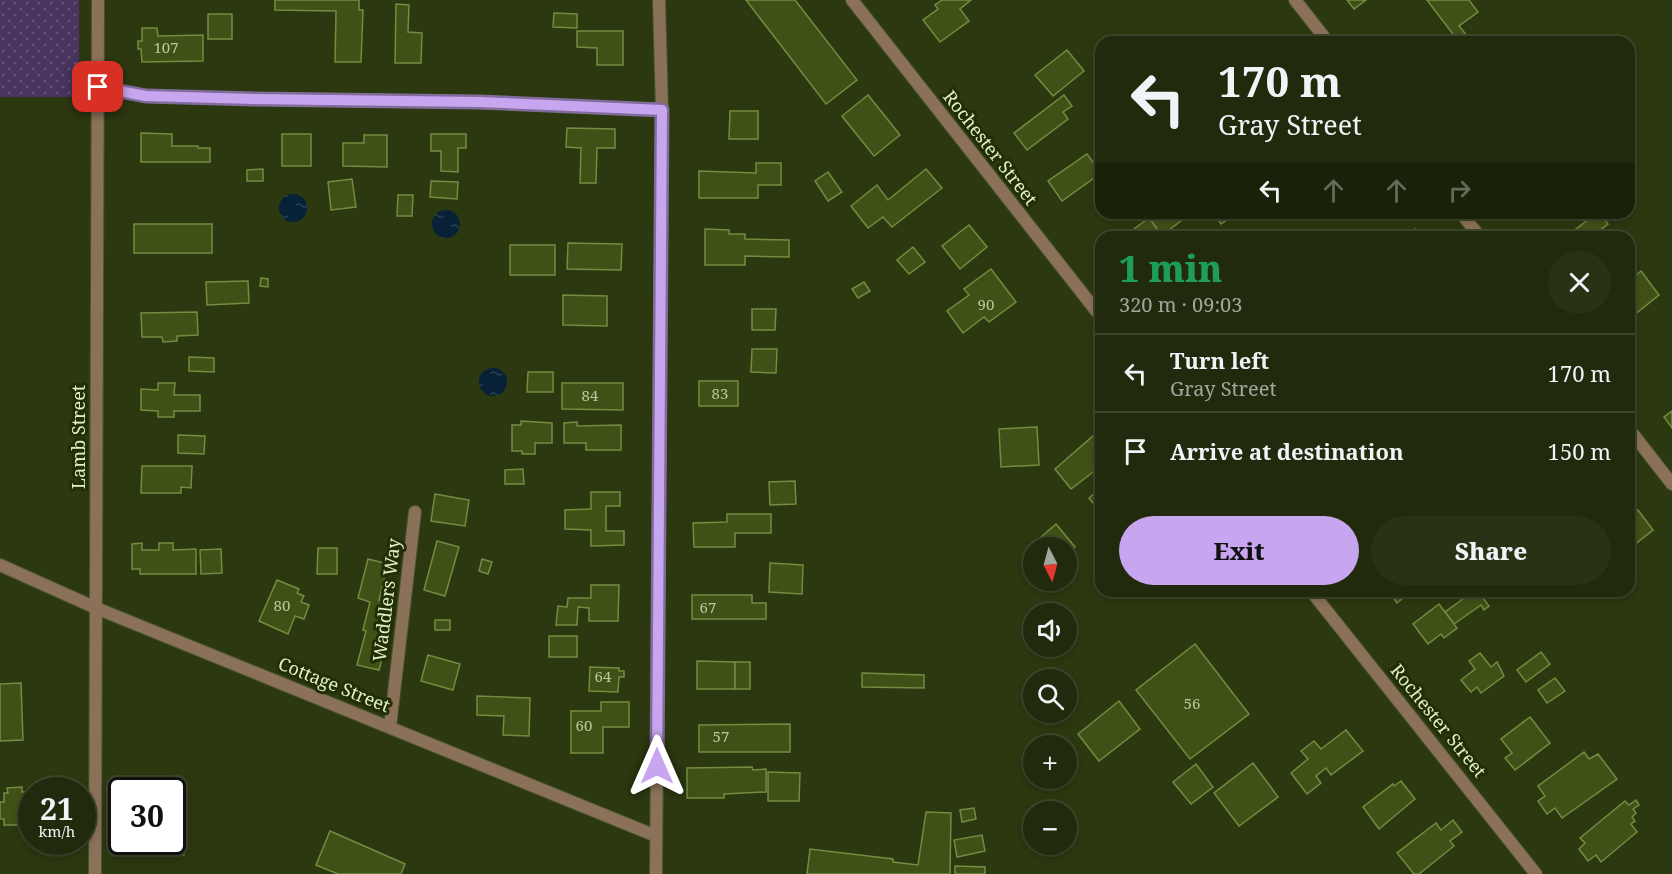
<!DOCTYPE html>
<meta charset="utf-8">
<style>
:root{--surface:#212a0c;--page:#293215;--text:#f1f3f6;--muted:#a2a79d;--line:#3e462d;--accent:#c7a6ef}
body{margin:0;font-family:"Noto Serif",serif;background:var(--page);color:var(--text);height:100vh;display:flex;flex-direction:column;font-size:22px;white-space:nowrap}
*{box-sizing:border-box;margin:0}
p{font-size:20px;color:var(--muted)}
.icon{flex:none;width:33px;height:33px;fill:none;stroke:currentColor;stroke-width:2;stroke-linecap:round;stroke-linejoin:round}
.map{position:relative;flex:1;overflow:hidden}
.details{position:absolute;left:1095px;top:231px;width:540px;height:366px;display:flex;flex-direction:column;background:var(--surface);border-radius:18px;box-shadow:0 3px 9px #0003,0 0 0 2px var(--line)}
.details>*{flex:none}
.top-card{position:absolute;left:1095px;top:36px;width:540px;height:183px;border-radius:18px;box-shadow:0 3px 9px #0003,0 0 0 2px var(--line);background:#212a0c;color:var(--text);overflow:hidden}
.needle{width:39px;rotate:174deg}
.fabs{position:absolute;left:1023px;top:537px;display:grid;gap:12px}
.fabs a{display:grid;place-items:center;width:54px;height:54px;border-radius:50%;background:var(--surface);box-shadow:0 3px 9px #0003,0 0 0 2px var(--line);font-size:30px}
.speed{position:absolute;left:18px;top:777px;display:flex;gap:12px;font-size:30px;font-weight:700;text-align:center}
.speed>*{display:grid;place-content:center;width:78px;height:78px;border-radius:50%;background:var(--surface);box-shadow:0 3px 9px #0003,0 0 0 2px var(--line);line-height:1}
.speed small{font-size:15px;font-weight:400}
.speed .limit{border:3px solid #111;border-radius:9px;background:#fff;color:#111}
.pin{position:absolute;display:grid;place-items:center;width:51px;height:51px;color:#fff;margin:-26px;border-radius:12px;box-shadow:0 3px 9px #0006}
.me{position:absolute;width:66px;margin:-33px;rotate:0deg;stroke-linejoin:round;filter:drop-shadow(0 0 4px #0008)}
.turn{display:flex;align-items:center;gap:21px;height:126px;padding:0 24px;font-size:27px}
.turn .icon{width:78px;height:78px;stroke-width:2.5}
.turn b{display:block;font-size:42px;line-height:51px}
.lanes{display:flex;align-items:center;height:57px;padding:0 24px;background:#0003;justify-content:center;gap:30px;direction:ltr}
.lanes .off{opacity:.35}
.round{display:grid;place-items:center;flex:none;width:63px;height:63px;border-radius:32px;background:var(--page)}
.head{display:flex;align-items:center;justify-content:space-between;height:102px;padding:0 24px}
h1{font-size:36px;font-weight:800;line-height:45px;color:#1e9e55}
.primary-button{display:flex;gap:12px;margin-top:auto;padding:12px 24px}
.primary-button a{flex:1;height:69px;border-radius:36px;background:var(--accent);color:#111;font-size:24px;font-weight:800;line-height:69px;text-align:center}
.primary-button a+a{background:var(--page);color:var(--text)}
ul{padding:0;list-style:none}
li{display:flex;align-items:center;gap:18px;height:78px;padding:0 24px;border-top:2px solid var(--line)}
li div{flex:1}
li b{display:block;font-size:22px}
li em{font-style:normal}
.map>svg:first-child{display:block}
</style>
<div class="map">
<svg width="1672" height="874" viewBox="0 0 1672 874">
<defs>
<pattern id="park-dots" width="8" height="8" patternUnits="userSpaceOnUse" patternTransform="scale(1.5)"><rect width="8" height="8" fill="#493460"/><path d="M2 2h.1M6 6h.1" fill="none" stroke="#635275" stroke-width="1.8" stroke-linecap="round"/></pattern>
<pattern id="water-ripples" width="26" height="14" patternUnits="userSpaceOnUse" patternTransform="scale(1.5)"><rect width="26" height="14" fill="#072236"/><path d="M2 4q2-2 4 0t4 0M15 11q2-2 4 0t4 0" fill="none" stroke="#2b4252"/></pattern>
</defs>
<rect width="100%" height="100%" fill="#2c3810"/>
<rect fill="url(#park-dots)" x="0" y="0" width="79" height="97"/>
<g fill="url(#water-ripples)">
<circle cx="293" cy="208" r="14"/>
<circle cx="446" cy="224" r="14"/>
<circle cx="493" cy="382" r="14"/>
</g>
<g fill="#405117" stroke="#738c40" stroke-width="1.5">
<path d="M275,0h84v10h4l-2,52h-26l1,-51 -61,-1z"/>
<path d="M746,0h49l62,80 -31,24z"/>
<path d="M942,0h29l-11,9 9,12 -29,21 -17,-22 15,-11 -3,-4z"/>
<path d="M1347,0h19l-12,9z"/>
<path d="M1427,0h42l9,12 -19,14 9,11 -9,5z"/>
<path d="M396,4l13,1 -1,27 14,1 -1,30h-26z"/>
<path d="M554,13l23,1v14l-24,-1z"/>
<rect x="208" y="14" width="24" height="25"/>
<path d="M142,28h15l1,8 45,-1v26l-61,1 -1,-13h-3v-8h4z"/>
<path d="M577,31h46v34h-26v-17l-20,-1z"/>
<path d="M1067,50l17,21 -31,25 -18,-21z"/>
<path d="M868,95l32,40 -26,21 -32,-40z"/>
<path d="M1064,95l8,11 -9,6 5,7 -41,31 -13,-17z"/>
<path d="M730,111h28v28h-29z"/>
<path d="M567,128l48,1v19h-18l-1,35h-16l1,-35 -15,-1z"/>
<path d="M141,133l31,1v12h26v2h12v14h-69z"/>
<rect x="282" y="134" width="29" height="32"/>
<path d="M431,134h35v14h-8v24l-17,-1v-20h-10z"/>
<path d="M364,135h23v32l-44,-1v-23h21z"/>
<path d="M1087,154l14,19 -39,28 -14,-20z"/>
<path d="M756,163h25v22h-23v13h-59v-27l57,2z"/>
<path d="M263,169v12h-16v-11z"/>
<path d="M926,169l16,19 -50,39 -9,-10 -15,11 -17,-22 26,-21 11,15z"/>
<path d="M828,172l14,20 -14,9 -13,-20z"/>
<path d="M352,179l4,28 -25,3 -3,-28z"/>
<path d="M431,181l27,1 -1,17 -27,-2z"/>
<path d="M398,195h15l-1,21h-15z"/>
<path d="M1156,213h25l4,5 -23,17 -13,-17z"/>
<path d="M1219,213h8l3,5 -9,6 -6,-9z"/>
<path d="M1597,213h3l8,11 -17,13h-9l-6,-8z"/>
<path d="M1149,218l11,15 -6,4h-31z"/>
<rect x="134" y="224" width="78" height="29"/>
<path d="M969,225l18,22 -27,22 -18,-23z"/>
<path d="M705,229l24,1v4h16v5l44,1v17l-44,-1v9h-40z"/>
<path d="M1415,229l6,8h-16z"/>
<path d="M568,243l54,1 -1,26 -54,-1z"/>
<rect x="510" y="245" width="45" height="30"/>
<path d="M913,247l12,15 -16,12 -12,-14z"/>
<path d="M991,269l25,33 -27,20 -5,-5 -21,16 -16,-22 22,-16 -5,-6z"/>
<path d="M1641,271l18,24 -30,24v-38z"/>
<path d="M261,278l7,1v8l-8,-1z"/>
<path d="M248,281l1,22 -42,2 -1,-23z"/>
<path d="M864,282l6,9 -12,7 -6,-9z"/>
<path d="M563,295l44,1v30l-44,-1z"/>
<path d="M752,309h24l-1,21h-23z"/>
<path d="M197,312l1,23 -21,1v5l-14,1 -1,-5h-20l-1,-24z"/>
<path d="M752,349h25l-1,24 -25,-1z"/>
<path d="M189,357l25,1v14l-25,-1z"/>
<path d="M528,372h25v20h-26z"/>
<rect x="699" y="381" width="39" height="25"/>
<path d="M158,383h17l-1,12h26v16h-26v6h-16v-6l-17,-1v-21l17,1z"/>
<path d="M562,383h61v27l-61,-1z"/>
<path d="M1672,411v17l-8,-11z"/>
<path d="M521,421l31,2v20h-17v11h-13v-3h-10v-26h9z"/>
<path d="M577,422v4l44,-1v25h-35v-7h-22v-20z"/>
<path d="M1037,427l2,38 -38,2 -2,-38z"/>
<path d="M1101,429v37l-30,23 -16,-20z"/>
<path d="M178,435l27,1 -1,18 -26,-1z"/>
<path d="M142,466h50l-1,22 -10,-1v6h-40z"/>
<path d="M523,469l1,15h-19v-14z"/>
<path d="M795,481l1,23 -26,1 -1,-23z"/>
<path d="M1101,488v25l-12,-15z"/>
<path d="M591,492h29v14h-14v25h18v14l-33,1v-16l-26,-1v-19l26,-1z"/>
<path d="M435,494l34,6 -4,26 -34,-5z"/>
<path d="M1638,510l15,20 -24,19v-32z"/>
<path d="M727,514h44v19h-36v14h-41l-1,-24 34,-1z"/>
<path d="M1056,524l19,23 -9,7v-6h-28l-4,-5z"/>
<path d="M437,541l22,6 -14,49 -21,-6z"/>
<path d="M142,543v7h17v-7h14v7l23,-1v25h-56v-5h-8v-25z"/>
<path d="M318,548h19v26h-20z"/>
<path d="M221,549l1,24 -21,1 -1,-24z"/>
<path d="M368,559l20,5 -9,36 8,2 -2,6 4,1 -6,22 6,1 -10,38 -22,-5 9,-34 -3,-1 7,-28 -12,-4z"/>
<path d="M482,559l10,3 -4,12 -9,-3z"/>
<path d="M770,563l33,2 -1,29 -33,-2z"/>
<path d="M277,580l22,9 -2,4 7,3 -3,6 8,3 -5,14 -9,-3 -7,18 -29,-13z"/>
<path d="M591,585h28l-1,36h-29v-13l-11,-1 -1,18h-21l2,-19 9,1 1,-9h23z"/>
<path d="M1388,591h24l-15,12z"/>
<path d="M1474,591h4l11,15 -5,4 -3,-5 -27,19 -9,-12z"/>
<path d="M692,595h60v8h14v16h-74z"/>
<path d="M1439,604l18,24 -13,10 -3,-4 -13,10 -15,-20z"/>
<rect x="435" y="620" width="15" height="10"/>
<rect x="549" y="636" width="28" height="21"/>
<path d="M1195,644l54,70 -59,45 -54,-69z"/>
<path d="M1541,652l9,12 -24,18 -9,-12z"/>
<path d="M1480,653l11,14 6,-5 7,14 -23,17 -4,-6 -6,5 -10,-12 14,-11 -6,-8z"/>
<path d="M428,655l32,9 -7,26 -32,-9z"/>
<path d="M697,661l38,1v27h-38z"/>
<rect x="735" y="662" width="15" height="27"/>
<path d="M590,667l29,1v3h5v6h-5l-1,15 -29,-1z"/>
<path d="M862,673l62,2v13l-62,-1z"/>
<path d="M1555,678l10,13 -18,12 -9,-13z"/>
<path d="M21,683l2,57 -23,1v-57z"/>
<path d="M477,696l53,2 -1,38 -26,-1 1,-19 -27,-1z"/>
<path d="M1119,701l21,28 -41,32 -21,-27z"/>
<path d="M601,702h28v25h-26v26h-32v-42h30z"/>
<path d="M1530,717l20,26 -35,27 -10,-12 7,-5 -11,-14z"/>
<path d="M790,724v28h-91v-27z"/>
<path d="M1346,730l17,21 -32,24 -5,-7 -10,8 5,7 -14,11 -16,-21 17,-14 -7,-8 13,-10 7,8z"/>
<path d="M1584,752l5,7 9,-5 19,25 -55,39 -7,-10 -8,6 -9,-13 7,-5 -7,-10z"/>
<path d="M1253,763l25,34 -39,29 -25,-33z"/>
<path d="M1196,764l17,23 -22,17 -18,-22z"/>
<path d="M752,767l1,3 13,-1v23l-42,2v4h-37v-30z"/>
<path d="M768,772l32,1 -1,28h-31z"/>
<path d="M1401,781l14,18 -36,30 -16,-22 30,-23 1,2z"/>
<path d="M22,787v5h10v27h-12v6h-16v-6h-4v-17h4v-9h4l-1,-5z"/>
<path d="M152,790h32v65l-32,-1v-12h20v-52z"/>
<path d="M1636,800l3,5 -6,4 3,4 -4,4 3,4 -4,3 6,8 -36,30 -5,-7 -8,6 -9,-12 6,-6 -5,-5 45,-37 4,4z"/>
<path d="M974,808l2,11 -14,3 -2,-12z"/>
<path d="M926,812l25,1 -1,61h-143l3,-25 83,10v3l25,3z"/>
<path d="M1453,820l9,12 -12,9 4,5 -35,28h-5l-17,-21 39,-30 5,7z"/>
<path d="M330,831l75,33 -4,10h-63l-22,-9z"/>
<path d="M982,835l3,16 -28,6 -3,-17z"/>
<path d="M955,866l30,1v7h-30z"/>
</g>
<g fill="none" stroke-linecap="round" stroke-linejoin="round">
<g stroke="#49552e" stroke-width="14">
<g id="minor">
<path d="M852,0l249,317"/>
<path d="M1295,0l33,42"/>
<path d="M98,87l48,9 108,3 225,3 183,8"/>
<path d="M1461,213l19,24"/>
<path d="M1629,429l43,55"/>
<path d="M0,565l96,43 560,228"/>
<path d="M1311,591l225,283"/>
<path d="M390,727l25,-215"/>
<path d="M95,874l3,-874"/>
<path d="M656,874l6,-764 -3,-110"/>
</g>
</g>
<use href="#minor" stroke="#8b7159" stroke-width="12"/>
</g>
<g fill="none" stroke-linecap="round" stroke-linejoin="round">
<g stroke="#816c9b" stroke-width="15">
<path id="route" d="M98,87l48,9 108,3 225,3 183,8 -5,656"/>
</g>
<use href="#route" stroke="#c7a6ef" stroke-width="10"/>
</g>
<g text-anchor="middle" stroke-width="6" stroke-linejoin="round" paint-order="stroke">
<g font-size="15" fill="#b9c89c">
<text x="166" y="53">107</text>
<text x="986" y="310">90</text>
<text x="720" y="399">83</text>
<text x="590" y="401">84</text>
<text x="282" y="611">80</text>
<text x="708" y="613">67</text>
<text x="603" y="682">64</text>
<text x="1192" y="709">56</text>
<text x="584" y="731">60</text>
<text x="721" y="742">57</text>
</g>
<g font-size="18" fill="#e1f0c9" stroke="#222e05">
<text transform="translate(990 148) rotate(52)" y="6">Rochester Street</text>
<text transform="translate(79 437) rotate(-90)" y="6">Lamb Street</text>
<text transform="translate(387 600) rotate(-83)" y="6">Waddlers Way</text>
<text transform="translate(334 685) rotate(22)" y="6">Cottage Street</text>
<text transform="translate(1438 721) rotate(51)" y="6">Rochester Street</text>
</g>
</g>
</svg>
<div class="fabs">
<a><svg class="needle" viewBox="-14 -14 28 28"><path d="M0-13l5 13h-10z" fill="#e53935"/><path d="M0 13l5-13h-10z" fill="#a2a79d"/></svg></a>
<a><svg class="icon" aria-label="sound" viewBox="0 0 24 24"><path d="M4 9h4l5-4v14l-5-4H4zM17 9q2 3 0 6"/></svg></a>
<a><svg class="icon" aria-label="search" viewBox="0 0 24 24"><circle cx="10" cy="10" r="6"/><path d="M15 15l6 6"/></svg></a>
<a>+</a>
<a>−</a>
</div>
<div class="speed"><div>21<small>km/h</small></div><div class="limit">30</div></div>
<div class="pin" style="left:98px;top:87px;background:#d93025"><svg class="icon" aria-label="arrive" viewBox="0 0 24 24"><path d="M6 21V4h12l-3 4 3 4H6"/></svg></div>
<svg class="me" style="left:657px;top:766px" viewBox="-20 -20 40 40"><path d="M0-17L14 15 0 8-14 15z" fill="#c7a6ef" stroke="#fff" stroke-width="4"/></svg>
<div class="top-card">
<div class="turn"><svg class="icon" aria-label="left" viewBox="0 0 24 24"><path d="M17 20v-9H6M10 6l-5 5 5 5"/></svg><div><b>170 m</b>Gray Street</div></div>
<div class="lanes"><svg class="icon" aria-label="left" viewBox="0 0 24 24"><path d="M17 20v-9H6M10 6l-5 5 5 5"/></svg><svg class="icon off" aria-label="ahead" viewBox="0 0 24 24"><path d="M12 20V5M6 11l6-6 6 6"/></svg><svg class="icon off" aria-label="ahead" viewBox="0 0 24 24"><path d="M12 20V5M6 11l6-6 6 6"/></svg><svg class="icon off" aria-label="right" viewBox="0 0 24 24"><path d="M7 20v-9h11M14 6l5 5-5 5"/></svg></div>
</div>
<section class="details">
<div class="head"><div><h1>1 min</h1><p>320 m · 09:03</p></div><a class="round"><svg class="icon" aria-label="close" viewBox="0 0 24 24"><path d="M6 6l12 12M18 6L6 18"/></svg></a></div>
<ul>
<li><svg class="icon" aria-label="left" viewBox="0 0 24 24"><path d="M17 20v-9H6M10 6l-5 5 5 5"/></svg><div><b>Turn left</b><p>Gray Street</p></div><em>170 m</em></li>
<li><svg class="icon" aria-label="arrive" viewBox="0 0 24 24"><path d="M6 21V4h12l-3 4 3 4H6"/></svg><div><b>Arrive at destination</b></div><em>150 m</em></li>
</ul>
<div class="primary-button"><a>Exit</a><a>Share</a></div>
</section>
</div>
